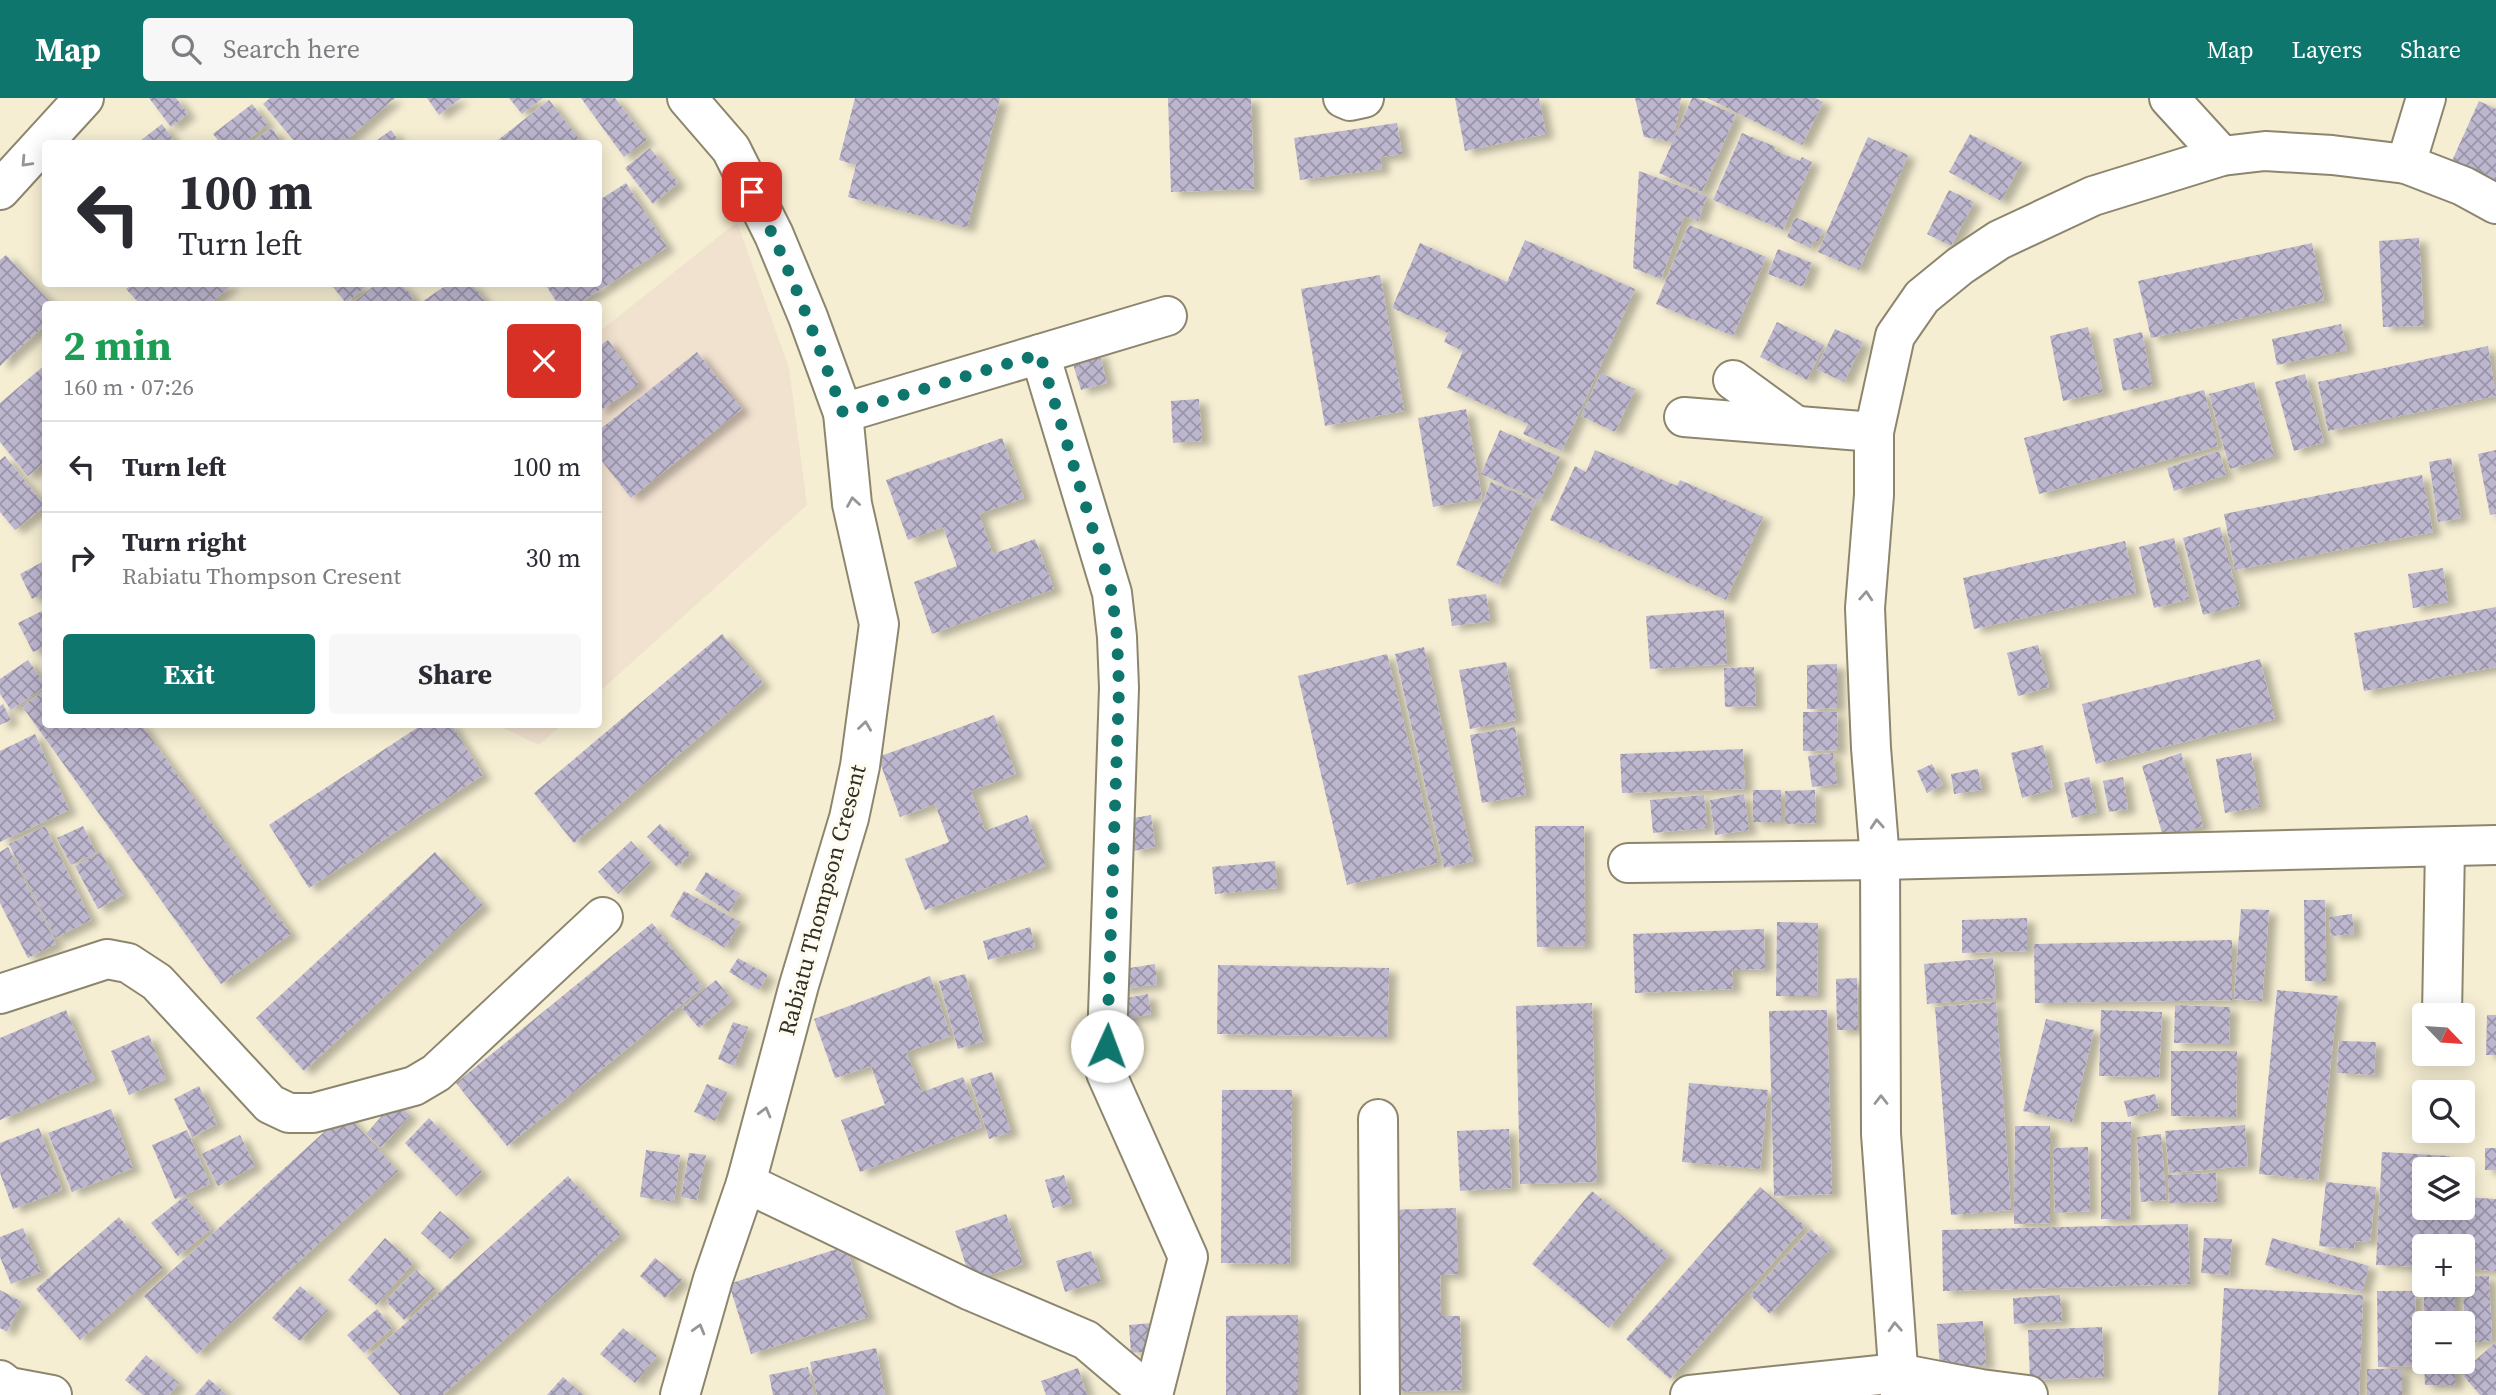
<!DOCTYPE html>
<meta charset="utf-8">
<style>
:root{--surface:#fff;--page:#f7f7f7;--text:#2b2b33;--muted:#7c7c81;--line:#e1e1e2;--accent:#0f766e}
body{margin:0;font-family:"Source Serif 4",serif;background:var(--page);color:var(--text);height:100vh;display:flex;flex-direction:column;font-size:26px;white-space:nowrap}
*{box-sizing:border-box;margin:0}
p{font-size:23px;color:var(--muted)}
.icon{flex:none;width:38px;height:38px;fill:none;stroke:currentColor;stroke-width:2;stroke-linecap:round;stroke-linejoin:round}
.map{position:relative;flex:1;overflow:hidden}
.drawer{position:absolute;left:42px;top:203px;width:560px;height:427px;display:flex;flex-direction:column;background:var(--surface);border-radius:7px;box-shadow:0 4px 18px #0003}
.drawer>*{flex:none}
.top-card{position:absolute;left:42px;top:42px;width:560px;height:147px;border-radius:7px;box-shadow:0 4px 18px #0003;background:#fff;color:var(--text);overflow:hidden}
.needle{width:46px;rotate:115deg}
.fabs{position:absolute;left:2412px;top:905px;display:grid;gap:14px}
.fabs a{display:grid;place-items:center;width:63px;height:63px;border-radius:7px;background:var(--surface);box-shadow:0 4px 18px #0003;font-size:35px}
.pin{position:absolute;display:grid;place-items:center;width:60px;height:60px;color:#fff;margin:-30px;border-radius:14px;box-shadow:0 4px 10px #0006}
.me{position:absolute;width:77px;margin:-38px;rotate:2deg;stroke-linejoin:round;filter:drop-shadow(0 0 5px #0008)}
.turn{display:flex;align-items:center;gap:24px;height:147px;padding:0 21px;font-size:32px}
.turn .icon{width:91px;height:91px;stroke-width:2.5}
.turn b{display:block;font-size:49px;line-height:60px}
.round{display:grid;place-items:center;flex:none;width:74px;height:74px;border-radius:7px;background:var(--page)}
.headline{display:flex;align-items:center;justify-content:space-between;height:119px;padding:0 21px}
h1{font-size:42px;font-weight:700;line-height:52px;color:#1e9e55}
.cta{display:flex;gap:14px;margin-top:auto;padding:14px 21px}
.cta a{flex:1;height:80px;border-radius:7px;background:var(--accent);color:#fff;font-size:28px;font-weight:700;line-height:80px;text-align:center}
.cta a+a{background:var(--page);color:var(--text)}
ul{padding:0;list-style:none}
li{display:flex;align-items:center;gap:21px;height:91px;padding:0 21px;border-top:2px solid var(--line)}
li div{flex:1}
li b{display:block;font-size:26px}
li em{font-style:normal}
header{display:flex;align-items:center;gap:42px;box-sizing:border-box;height:98px;padding:0 35px;background:var(--accent);color:#fff}
header strong{font-size:33px}
nav{display:flex;gap:38px;margin-inline-start:auto;font-size:24px}
.search{width:490px;height:63px;background:var(--page);display:flex;align-items:center;gap:18px;box-sizing:border-box;padding:0 24px;border-radius:7px;color:var(--muted);font-size:26px}
.map>svg:first-child{display:block}
</style>
<header>
<strong>Map</strong>
<div class="search"><svg class="icon" aria-label="search" viewBox="0 0 24 24"><circle cx="10" cy="10" r="6"/><path d="M15 15l6 6"/></svg>Search here</div>
<nav><a>Map</a><a>Layers</a><a>Share</a></nav>
</header>
<div class="map">
<svg width="2496" height="1297" viewBox="0 0 2496 1297">
<defs>
<pattern id="building-cross-hatch" width="8" height="8" patternUnits="userSpaceOnUse" patternTransform="scale(1.75)"><rect width="8" height="8" fill="#bdb6cf"/><path d="M0 0l8 8M0 8l8-8" fill="none" stroke="#9a94a8"/></pattern>
<filter id="shadow"><feDropShadow dx="8" dy="4.5" stdDeviation="3.5" flood-color="#0004"/></filter>
</defs>
<rect width="100%" height="100%" fill="#f5eed3"/>
<g fill="#f1e1cf">
<path d="M737,124l52,146 18,137 -208,187v-360z"/>
<path d="M502,626h60v1l-23,20 -38,-18z"/>
</g>
<g fill="url(#building-cross-hatch)" filter="url(#shadow)">
<path d="M149,0h27l12,16 -17,13z"/>
<path d="M270,0h125l-53,46h-45l-34,-40z"/>
<path d="M427,0h34l-22,17z"/>
<path d="M509,0h34l-21,16z"/>
<path d="M581,0h34l32,42 -23,17z"/>
<path d="M855,0h145l-33,130 -119,-31 8,-32 -17,-5z"/>
<path d="M1168,0h83l3,91 -83,3z"/>
<path d="M1455,0h84l7,36 -81,17z"/>
<path d="M1635,0h46l-8,44 -29,-5z"/>
<path d="M1692,0h5l39,17 -34,77 -43,-19z"/>
<path d="M1707,0h108l8,4 -21,43z"/>
<path d="M549,2l34,44h-90z"/>
<path d="M2479,3l17,8v74l-45,-20z"/>
<path d="M252,6l16,20 -25,20h-22l-8,-10z"/>
<path d="M1397,25l5,31 -22,3 2,12 -82,11 -6,-42z"/>
<path d="M162,26l14,20h-40z"/>
<path d="M272,30l10,16h-33z"/>
<path d="M391,32l10,14h-29z"/>
<path d="M1742,35l34,14 -2,3 26,11 2,-4 10,5 -29,68 -70,-30z"/>
<path d="M1970,36l52,28 -21,39 -52,-29z"/>
<path d="M1868,39l40,18 -49,115 -41,-18z"/>
<path d="M650,50l28,35 -25,21 -28,-36z"/>
<path d="M1639,73l68,25 -9,25 -14,-5 -23,63 -28,-11z"/>
<path d="M626,85l41,64 -89,57h-20l-13,-20h53v-83z"/>
<path d="M1949,92l25,12 -23,44 -24,-12z"/>
<path d="M1795,119l28,13 -5,12 -5,-2 -3,8 -23,-11z"/>
<path d="M1689,127l77,32 -33,79 -77,-32z"/>
<path d="M2419,140l5,88 -41,1 -4,-86z"/>
<path d="M1525,142l110,49 -73,162 -39,-17 5,-10 -81,-36 16,-37 -19,-9 4,-9 -56,-25 28,-65 87,39z"/>
<path d="M2312,145l12,57 -173,38 -13,-57z"/>
<path d="M1778,151l34,14 -9,24 -35,-13z"/>
<path d="M6,157l46,49h-6v20l-46,42v-106z"/>
<path d="M1380,177l24,136 -79,15 -24,-137z"/>
<path d="M133,186h100l-24,20h-69l-14,-15z"/>
<path d="M334,186h35l-23,19 -14,-17z"/>
<path d="M376,186h25l13,14 -8,6h-54z"/>
<path d="M448,186h24l15,20h-68z"/>
<path d="M1777,224l47,23 -17,35 -47,-23z"/>
<path d="M2341,226l6,26 -70,15 -5,-26z"/>
<path d="M2088,229l15,65 -40,9 -13,-65z"/>
<path d="M1835,231l28,13 -19,40 -28,-13z"/>
<path d="M2142,234l10,53 -29,6 -10,-52z"/>
<path d="M608,242l31,44 -41,28v-65z"/>
<path d="M2488,248l8,50 -168,35 -10,-49z"/>
<path d="M697,254l45,57 -111,89 -33,-42v-25z"/>
<path d="M1099,254l8,31 -26,7 -9,-29z"/>
<path d="M46,266v97l-18,15 -28,-34v-39z"/>
<path d="M1601,275l34,16 -20,43 -34,-16z"/>
<path d="M2305,276l19,68 -30,9 -19,-69z"/>
<path d="M2254,284l20,74 -44,13 -21,-75z"/>
<path d="M2204,292l14,56 -179,48 -15,-56z"/>
<path d="M1199,301l3,42 -29,2 -2,-42z"/>
<path d="M1466,311l16,89 -49,9 -15,-89z"/>
<path d="M1500,332l60,27 -20,44 -59,-27z"/>
<path d="M1002,340l22,60 -45,16 14,40 42,-15 19,50 -122,45 -18,-52 43,-16 -14,-39 -35,13 -22,-60z"/>
<path d="M1595,352l82,36 3,-6 83,37 -37,83 -176,-80 25,-54 11,6z"/>
<path d="M2496,352v64l-6,1 -12,-61z"/>
<path d="M2219,353l7,24 -52,16 -7,-23z"/>
<path d="M5,358l40,50 -30,24 -15,-18v-52z"/>
<path d="M2451,360l10,60 -23,4 -9,-60z"/>
<path d="M2422,377l11,57 -198,38 -11,-56z"/>
<path d="M1491,384l45,19 -37,84 -43,-20z"/>
<path d="M2220,429l20,78 -37,10 -20,-77z"/>
<path d="M2174,440l15,61 -35,9 -15,-61z"/>
<path d="M2125,443l11,52 -162,36 -11,-51z"/>
<path d="M46,462v32l-14,7 -12,-25z"/>
<path d="M2443,470l5,34 -35,6 -5,-34z"/>
<path d="M1486,496l4,27 -38,5 -4,-27z"/>
<path d="M2496,509v60l-132,24 -10,-58z"/>
<path d="M46,511v37l-13,6 -15,-29z"/>
<path d="M1724,512l3,54 -77,5 -4,-53z"/>
<path d="M722,536l41,49 -189,160 -40,-50z"/>
<path d="M2038,547l11,42 -31,9 -11,-43z"/>
<path d="M1424,549l49,214 -29,7 -49,-214z"/>
<path d="M1387,556l51,209 -91,22 -49,-209z"/>
<path d="M2260,561l15,60 -179,45 -14,-60z"/>
<path d="M28,562l18,26 -35,24 -11,-16v-15z"/>
<path d="M1506,564l10,58 -46,9 -11,-59z"/>
<path d="M1837,566v44l-30,1v-44z"/>
<path d="M1754,569l2,39 -31,1 -1,-39z"/>
<path d="M46,592v34h95l150,210 -70,50 -199,-278z"/>
<path d="M3,606l8,16 -11,5v-19z"/>
<path d="M1803,614h34l1,38 -35,1z"/>
<path d="M994,617l22,59 -45,17 14,40 42,-16 19,51 -121,44 -20,-51 44,-17 -14,-38 -35,13 -22,-60z"/>
<path d="M423,626h28l32,51 -174,113 -40,-63z"/>
<path d="M1515,629l11,68 -44,8 -12,-68z"/>
<path d="M35,636l34,76 -69,32v-91z"/>
<path d="M2043,647l10,44 -31,9 -11,-45z"/>
<path d="M1743,651l2,40 -123,4 -2,-39z"/>
<path d="M1833,655l4,31 -25,3 -4,-31z"/>
<path d="M2181,655l22,73 -39,13 -22,-73z"/>
<path d="M2251,655l9,54 -35,6 -9,-54z"/>
<path d="M1932,666l11,21 -16,8 -10,-22z"/>
<path d="M1978,671l4,21 -28,4 -3,-20z"/>
<path d="M2089,679l8,35 -25,6 -8,-35z"/>
<path d="M2123,679l5,32 -19,3 -6,-31z"/>
<rect x="1753" y="692" width="28" height="32"/>
<path d="M1815,692l1,33 -31,1v-33z"/>
<path d="M1744,696l5,36 -34,5 -5,-35z"/>
<path d="M1704,697l3,33 -54,5 -3,-33z"/>
<path d="M1151,717l4,32 -22,4 -5,-32z"/>
<path d="M660,726l31,30 -14,13 -30,-30z"/>
<path d="M45,728l46,94 -36,18 -46,-94z"/>
<path d="M83,728l13,27 -25,12 -14,-27z"/>
<path d="M1535,728h49l1,120 -48,1z"/>
<path d="M631,743l20,22 -33,31 -20,-22z"/>
<path d="M8,749l48,97 -28,14 -28,-55v-51z"/>
<path d="M101,754l22,43 -25,14 -23,-43z"/>
<path d="M435,754l48,53 -179,166 -48,-53z"/>
<path d="M1275,763l2,27 -62,6 -3,-27z"/>
<path d="M706,774l34,22 -11,18 -34,-22z"/>
<path d="M684,793l56,31 -15,26 -55,-32z"/>
<path d="M2304,802h21l1,81h-21z"/>
<path d="M2241,811l28,1 -7,91 -28,-2z"/>
<path d="M2352,816l2,20 -23,2 -2,-19z"/>
<path d="M2027,820v33l-65,2v-33z"/>
<path d="M1777,824l41,1 -1,73h-41z"/>
<path d="M652,825l51,64 -196,159 -51,-63z"/>
<path d="M1030,829l5,20 -47,13 -5,-19z"/>
<path d="M1764,831l1,40 -33,1 1,19 -98,4 -2,-59z"/>
<path d="M2232,842v60l-197,3 -1,-59z"/>
<path d="M738,860l30,17 -9,15 -30,-18z"/>
<path d="M1993,860l3,40 -69,6 -3,-40z"/>
<path d="M1155,866l2,20 -38,6 -2,-20z"/>
<path d="M1218,867l171,3 -2,69 -170,-3z"/>
<path d="M965,876l19,67 -26,8 -19,-68z"/>
<path d="M930,878l21,60 -45,16 16,40 41,-15 19,50 -122,45 -19,-52 44,-15 -14,-39 -36,12 -21,-59z"/>
<path d="M1857,880l1,52h-21l-1,-51z"/>
<path d="M716,882l16,20 -33,28 -17,-20z"/>
<path d="M2277,892l61,6 -20,184 -59,-6z"/>
<path d="M1148,896l3,20 -31,6 -4,-20z"/>
<path d="M1996,904l15,208 -60,5 -16,-208z"/>
<path d="M1592,905l5,179 -77,2 -4,-178z"/>
<path d="M2175,907l55,2 -1,37 -55,-1z"/>
<path d="M66,912l29,70 -95,40v-82z"/>
<path d="M1827,912l5,184 -58,2 -5,-185z"/>
<path d="M2101,912l61,2 -3,65 -60,-1z"/>
<path d="M2487,917h9v40h-10z"/>
<path d="M2046,921l48,11 -22,92 -49,-11z"/>
<path d="M733,924l15,5 -14,39 -16,-7z"/>
<path d="M149,937l17,44 -37,16 -18,-44z"/>
<path d="M2339,943l37,1 -2,33 -37,-2z"/>
<path d="M2171,953h66l-1,66 -65,-1z"/>
<path d="M992,974l19,60 -22,7 -19,-60z"/>
<path d="M1689,985l79,7 -8,79 -78,-7z"/>
<path d="M707,986l20,8 -12,29 -21,-9z"/>
<path d="M199,988l18,38 -25,13 -18,-38z"/>
<path d="M1222,992h70l-2,174 -69,-1z"/>
<path d="M2155,996l4,15 -31,8 -4,-16z"/>
<path d="M394,1004l16,13 -29,33 -15,-14z"/>
<path d="M111,1011l22,59 -61,24 -24,-59z"/>
<path d="M345,1015l53,58 -201,183 -53,-58z"/>
<path d="M429,1020l53,54 -26,24 -51,-53z"/>
<path d="M2101,1024h30l-1,97h-29z"/>
<path d="M2245,1027l3,41 -79,7 -4,-42z"/>
<path d="M2015,1028h35v97l-36,1z"/>
<path d="M39,1030l23,62 -49,19 -13,-36v-30z"/>
<path d="M1509,1031l3,59 -52,3 -3,-60z"/>
<path d="M187,1032l23,54 -35,15 -23,-54z"/>
<path d="M2161,1036l5,66 -25,2 -4,-65z"/>
<path d="M240,1037l15,31 -37,20 -16,-32z"/>
<path d="M2088,1049l2,64 -35,2 -2,-65z"/>
<rect x="2485" y="1050" width="11" height="22"/>
<path d="M646,1052l34,5 -6,47 -34,-5z"/>
<path d="M2382,1054l68,4 -1,13h-25v39h38v-11l34,2v72l-34,-2v-23h-38v21l-48,-2z"/>
<path d="M689,1055l17,2 -9,45 -16,-3z"/>
<path d="M2216,1075l1,29 -48,1 -1,-28z"/>
<path d="M1064,1077l8,28 -19,5 -8,-28z"/>
<path d="M568,1078l53,58 -178,161h-43l-33,-37z"/>
<path d="M2326,1084l50,5 -6,55 -15,-1 -1,8 -35,-3z"/>
<path d="M1760,1089l45,39 -135,153 -44,-40z"/>
<path d="M1592,1093l77,64 -60,73 -77,-64z"/>
<path d="M185,1098l26,33 -33,27 -27,-33z"/>
<path d="M1456,1110l2,66 -18,1 1,41h19l2,74 -71,2 -6,-182z"/>
<path d="M440,1113l30,26 -20,22 -29,-26z"/>
<path d="M1006,1116l17,50 -52,17 -16,-50z"/>
<path d="M119,1119l44,51 -83,72 -44,-51z"/>
<path d="M2188,1126l2,60 -247,7 -1,-61z"/>
<path d="M23,1130l18,44 -30,12 -11,-27v-20z"/>
<path d="M1811,1131l20,19 -61,66 -20,-19z"/>
<path d="M385,1140l28,25 -37,42 -28,-25z"/>
<path d="M2204,1140l28,1 -3,36 -28,-2z"/>
<path d="M2272,1140l97,28 -7,26 -97,-27z"/>
<path d="M846,1148l22,71 -117,37 -22,-70z"/>
<path d="M1091,1153l10,30 -36,11 -9,-31z"/>
<path d="M655,1160l27,22 -17,18 -25,-22z"/>
<path d="M416,1172l19,19 -31,31 -18,-19z"/>
<path d="M2489,1178l3,65 -26,2 -4,-66z"/>
<rect x="2424" y="1186" width="31" height="39"/>
<path d="M300,1188l28,24 -28,31 -28,-23z"/>
<path d="M2224,1190l139,7 -4,100h-141z"/>
<path d="M0,1192l22,12 -15,30 -7,-4z"/>
<path d="M2377,1193h38l1,75 -38,1z"/>
<path d="M2060,1197l2,26 -48,3 -1,-26z"/>
<path d="M377,1211l15,19 -28,25 -17,-18z"/>
<path d="M1298,1217v80h-72v-79z"/>
<path d="M1983,1223l3,44 -46,3 -3,-44z"/>
<path d="M1152,1225l2,28 -23,2 -2,-28z"/>
<path d="M2102,1229l2,50 -74,3 -2,-50z"/>
<path d="M623,1230l34,28 -22,27 -35,-29z"/>
<path d="M2496,1244v53h-16l-19,-22z"/>
<path d="M876,1250l9,47h-68l-7,-33z"/>
<path d="M146,1257l33,28 -10,12h-26l-18,-15z"/>
<path d="M2424,1264h31v23h-30z"/>
<path d="M808,1269l6,28h-41l-4,-20z"/>
<path d="M1078,1270l9,27h-41l-5,-14z"/>
<rect x="2367" y="1271" width="35" height="26"/>
<path d="M563,1279l20,18h-36z"/>
<path d="M209,1281l18,16h-32z"/>
</g>
<g fill="none" stroke-linecap="round" stroke-linejoin="round">
<g stroke="#8d866e" stroke-width="42">
<g id="minor">
<path d="M1343,0l7,3 14,-3"/>
<path d="M2169,0l53,58"/>
<path d="M2406,66l20,-66"/>
<path d="M0,92l84,-92"/>
<path d="M1040,256l72,239 5,44 2,51 -13,385 82,184 -35,138"/>
<path d="M1733,282l62,45"/>
<path d="M843,315l324,-97"/>
<path d="M1684,319l190,15"/>
<path d="M1628,765l252,-3 616,-15"/>
<path d="M0,896l107,-35 21,4 29,19 113,122 19,9h24l101,-27 22,-13 167,-156"/>
<path d="M2442,917l3,-168"/>
<path d="M1378,1021l2,276"/>
<path d="M746,1085l225,108 115,49 65,55"/>
<path d="M0,1282l9,7 43,8"/>
<path d="M680,1297l33,-116 33,-96 53,-198 50,-167 11,-52 19,-142 -27,-120 -9,-91 -35,-96 -34,-82 -43,-86 -44,-51"/>
<path d="M1690,1297l208,-22 83,16 47,6"/>
<path d="M1900,1297l-19,-261 -1,-274 -9,-112 -6,-140 9,-113v-63l21,-96 27,-39 38,-31 39,-26 94,-44 129,-40 43,-5 67,4 74,9 57,22 33,18"/>
</g>
</g>
<use href="#minor" stroke="#fff" stroke-width="38"/>
</g>
<defs><path id="oneway-chevron" d="M-2-3.5L2.5 0L-2 3.5" fill="none" stroke-width="1.6" stroke-linecap="round" stroke-linejoin="round" transform="scale(1.75)"/></defs>
<g stroke="#989692">
<use href="#oneway-chevron" transform="translate(26 64) rotate(133)"/>
<use href="#oneway-chevron" transform="translate(853 404) rotate(-99)"/>
<use href="#oneway-chevron" transform="translate(1866 498) rotate(-86)"/>
<use href="#oneway-chevron" transform="translate(865 628) rotate(-82)"/>
<use href="#oneway-chevron" transform="translate(1877 726) rotate(-94)"/>
<use href="#oneway-chevron" transform="translate(1881 1002) rotate(-90)"/>
<use href="#oneway-chevron" transform="translate(765 1014) rotate(-75)"/>
<use href="#oneway-chevron" transform="translate(1895 1229) rotate(-93)"/>
<use href="#oneway-chevron" transform="translate(699 1231) rotate(-74)"/>
</g>
<g fill="none" stroke-linecap="round" stroke-linejoin="round">
<path stroke="#0f766e" stroke-width="12" stroke-dasharray="0 21.6" d="M752,94c36,71 64,146 91,221l197,-59 72,239 5,44 2,51 -12,358"/>
</g>
<g text-anchor="middle" stroke-width="7" stroke-linejoin="round" paint-order="stroke">
<g font-size="23" fill="#312e24" stroke="#fefbf1">
<text transform="translate(822 802) rotate(-75)" y="8">Rabiatu Thompson Cresent</text>
</g>
</g>
</svg>
<div class="fabs">
<a><svg class="needle" viewBox="-14 -14 28 28"><path d="M0-13l5 13h-10z" fill="#e53935"/><path d="M0 13l5-13h-10z" fill="#7c7c81"/></svg></a>
<a><svg class="icon" aria-label="search" viewBox="0 0 24 24"><circle cx="10" cy="10" r="6"/><path d="M15 15l6 6"/></svg></a>
<a><svg class="icon" aria-label="layers" viewBox="0 0 24 24"><path d="M12 4l9 5-9 5-9-5zM3 14l9 5 9-5"/></svg></a>
<a>+</a>
<a>−</a>
</div>
<div class="pin" style="left:752px;top:94px;background:#d93025"><svg class="icon" aria-label="arrive" viewBox="0 0 24 24"><path d="M6 21V4h12l-3 4 3 4H6"/></svg></div>
<svg class="me" style="left:1107px;top:948px" viewBox="-20 -20 40 40"><circle r="19" fill="#fff"/><path d="M0-13L10 11 0 6-10 11z" fill="#0f766e"/></svg>
<div class="top-card">
<div class="turn"><svg class="icon" aria-label="left" viewBox="0 0 24 24"><path d="M17 20v-9H6M10 6l-5 5 5 5"/></svg><div><b>100 m</b>Turn left</div></div>
</div>
<section class="drawer">
<div class="headline"><div><h1>2 min</h1><p>160 m · 07:26</p></div><a class="round" style="background:#d93025;color:#fff"><svg class="icon" aria-label="close" viewBox="0 0 24 24"><path d="M6 6l12 12M18 6L6 18"/></svg></a></div>
<ul>
<li><svg class="icon" aria-label="left" viewBox="0 0 24 24"><path d="M17 20v-9H6M10 6l-5 5 5 5"/></svg><div><b>Turn left</b></div><em>100 m</em></li>
<li><svg class="icon" aria-label="right" viewBox="0 0 24 24"><path d="M7 20v-9h11M14 6l5 5-5 5"/></svg><div><b>Turn right</b><p>Rabiatu Thompson Cresent</p></div><em>30 m</em></li>
</ul>
<div class="cta"><a>Exit</a><a>Share</a></div>
</section>
</div>
